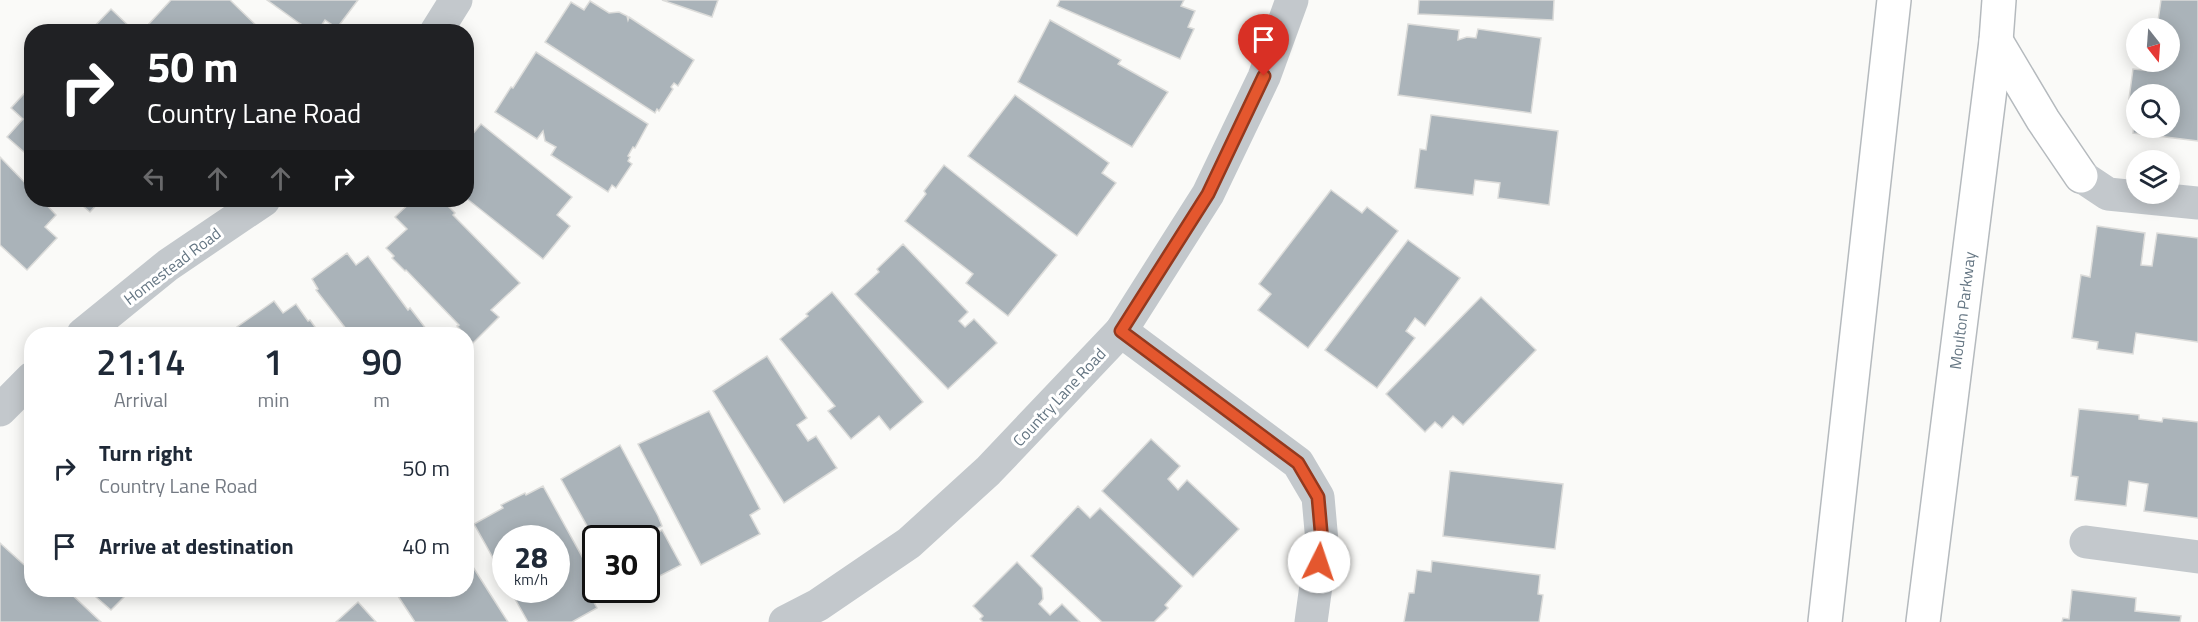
<!DOCTYPE html>
<style>
:root{--surface:#fff;--page:#f2f2f3;--text:#1f2937;--muted:#747a83}
body{margin:0;font-family:"Titillium Web",sans-serif;background:var(--page);color:var(--text);height:100vh;display:flex;flex-direction:column;font-size:22px;white-space:nowrap}
*{box-sizing:border-box;margin:0}
p{font-size:20px;color:var(--muted)}
.icon{flex:none;width:33px;height:33px;fill:none;stroke:currentColor;stroke-width:2;stroke-linecap:round;stroke-linejoin:round}
.map{position:relative;flex:1;overflow:hidden}
.sheet{position:absolute;left:24px;top:327px;width:450px;height:270px;display:flex;flex-direction:column;background:var(--surface);border-radius:24px;box-shadow:0 3px 15px #0003}
.sheet>*{flex:none}
.top-card{position:absolute;left:24px;top:24px;width:450px;height:183px;border-radius:24px;box-shadow:0 3px 15px #0003;background:#202124;color:#fff;overflow:hidden}
.needle{width:39px;rotate:163deg}
.buttons{position:absolute;left:2126px;top:18px;display:grid;gap:12px}
.buttons a{display:grid;place-items:center;width:54px;height:54px;border-radius:50%;background:var(--surface);box-shadow:0 3px 15px #0003;font-size:30px}
.speed{position:absolute;left:492px;top:525px;display:flex;gap:12px;font-size:30px;font-weight:700;text-align:center}
.speed>*{display:grid;place-content:center;width:78px;height:78px;border-radius:50%;background:var(--surface);box-shadow:0 3px 15px #0003;line-height:1}
.speed small{font-size:15px;font-weight:400}
.speed .limit{border:3px solid #111;border-radius:9px;background:#fff;color:#111}
.pin{position:absolute;display:grid;place-items:center;width:51px;height:51px;color:#fff;margin:-62px -26px;border-radius:50% 50% 50% 0;rotate:-45deg;box-shadow:0 0 6px #0007}
.pin .icon{rotate:45deg}
.me{position:absolute;width:66px;margin:-33px;rotate:4deg;stroke-linejoin:round;filter:drop-shadow(0 0 4px #0008)}
.turn{display:flex;align-items:center;gap:21px;height:126px;padding:0 24px;font-size:27px}
.turn .icon{width:78px;height:78px;stroke-width:2.5}
.turn b{display:block;font-size:42px;line-height:51px}
.lanes{display:flex;align-items:center;height:57px;padding:0 24px;background:#0003;justify-content:center;gap:30px;direction:ltr}
.lanes .off{opacity:.35}
.eta{display:flex;justify-content:space-evenly;align-items:center;height:102px;text-align:center}
.eta b{font-size:36px;font-weight:600;line-height:42px}
ul{padding:0;list-style:none}
li{display:flex;align-items:center;gap:18px;height:78px;padding:0 24px}
li div{flex:1}
li b{display:block;font-size:22px}
li em{font-style:normal}
.map>svg:first-child{display:block}
</style>
<div class="map">
<svg width="2198" height="622" viewBox="0 0 2198 622">
<rect width="100%" height="100%" fill="#fafaf8"/>
<g fill="#aab3b9" stroke="#dcdcda" stroke-width="1.5">
<path d="M171,0h59l33,32h-112l-5,-5z"/>
<path d="M267,0h91l-21,28 -12,-8 -8,12h-4l-14,-9z"/>
<path d="M662,0h56l-6,17z"/>
<path d="M1060,0h124l-3,6 14,5 -7,16 6,2 -14,30 -123,-53z"/>
<path d="M1419,0h135l-1,20 -135,-6z"/>
<path d="M2161,0h37v141l-65,-8 3,-25v20h33v-34h-33v13l-8,-1 5,-37 19,2 1,-9h16v-34h-12z"/>
<path d="M590,1l19,12 10,-1 8,4 1,4 1,-3 65,43 -16,26 -4,-3 -3,4 2,2 -14,22 -2,-2 -2,4 -110,-71 26,-40 13,8z"/>
<path d="M111,9l23,22 -45,1z"/>
<path d="M1050,20l71,40 -3,4 50,28 -36,55 -114,-65z"/>
<path d="M1408,24l51,6 -1,10 9,-3 9,1 2,-9 63,9 -10,75 -133,-18z"/>
<path d="M536,52l112,72 -13,24 -2,-1 -5,9 2,1 -2,4 4,3 -16,24 -4,-3 -4,7 -57,-37 5,-8 -11,-6 -2,-10 -6,8 -42,-27 16,-25 2,1z"/>
<path d="M32,85v74l-25,-22 16,-18 -12,-11z"/>
<path d="M1015,95l94,68 -7,10 14,10 -39,53 -109,-80z"/>
<path d="M1431,115l127,16 -9,74 -51,-7 2,-15 -25,-3 -2,15 -58,-7 5,-39 6,1z"/>
<path d="M481,124l91,73 -15,18 13,11 -27,33 -77,-61v-56z"/>
<path d="M0,157l32,33v10h10l14,15 -11,12 12,11 -30,32 -27,-25z"/>
<path d="M944,165l113,90 -49,61 -42,-33 7,-9 -68,-53 21,-27 -2,-3z"/>
<path d="M1331,190l31,23 5,-6 31,24 -90,117 -50,-38 13,-16 -12,-10z"/>
<path d="M76,200h25l-11,12z"/>
<path d="M413,200h29l13,13 -2,2 67,68 -29,27 8,7 -26,26 -16,-17 2,-1 -53,-55 -1,1 -13,-13 2,-2 -8,-8 21,-19 -12,-12z"/>
<path d="M2097,226l48,7 -4,32 11,1 5,-33 41,5v104l-62,-9 -3,21 -36,-5 1,-7 -26,-4 9,-63 9,2z"/>
<path d="M1408,240l52,38 -35,48 -10,-8 -9,13 9,7 -38,50 -52,-38z"/>
<path d="M903,244l65,68 -9,9 6,6 9,-8 23,24 -49,46 -93,-95 24,-22 -2,-3z"/>
<path d="M347,253l9,12 12,-9 40,54 2,-2 20,26h-80l-34,-44 2,-1 -6,-10z"/>
<path d="M832,292l91,110 -33,28 -11,-14 -28,23 -23,-28 7,-5 -55,-67 28,-23 -2,-2z"/>
<path d="M1481,297l55,53 -73,75 -10,-9 -11,12 -7,-6 -10,10 -39,-38z"/>
<path d="M274,301l9,12 13,-9 12,17 2,-1 10,14h-78l-5,-7z"/>
<path d="M767,356l40,62 -10,7 11,16 8,-5 21,32 -53,35 -71,-112z"/>
<path d="M2079,409l60,6v4l23,3 1,-4 35,4v96l-54,-7 4,-27 -19,-3 -3,25 -51,-6 3,-23 -7,-1z"/>
<path d="M709,411l51,98 -10,6 10,19 -59,31 -63,-121z"/>
<path d="M1151,439l29,27 -12,13 10,11 9,-10 52,49 -46,48 -91,-86z"/>
<path d="M620,445l38,71 4,10 -9,5 2,3 7,-4 19,35 -35,18v-45h-50v4l-35,-63z"/>
<path d="M1450,471l113,13 -8,65 -112,-13z"/>
<path d="M543,486l53,96v7l-7,4 8,15 -25,14h-44l-18,-32h46v-52h-50v43l-32,-57 29,-16 -2,-3 24,-12 1,2z"/>
<path d="M1078,506l12,12 10,-10 82,78 -17,19 3,3 -14,14h-52l-71,-66z"/>
<path d="M0,543l32,29v18h35l34,32h-101z"/>
<path d="M466,556l42,66h-93l-21,-32h72z"/>
<path d="M1432,561l108,14 -2,19 5,1 -4,27h-135l5,-29h5l3,-23 14,2z"/>
<path d="M1017,562l25,26 1,11 -4,5 11,11 12,-11 18,18h-97l-3,-3 3,-3 -10,-10z"/>
<path d="M88,590h43l-20,20z"/>
<path d="M621,590h13l-10,5z"/>
<path d="M2072,590l64,8 -1,13 46,5 -1,6h-118l1,-4 6,1z"/>
<path d="M358,602l18,20h-40z"/>
</g>
<g fill="none" stroke-linecap="round" stroke-linejoin="round">
<g stroke="#b5babe" stroke-width="36">
<g id="major">
<path d="M1996,41l47,79 38,56"/>
<path d="M1825,622l69,-622"/>
<path id="s1" d="M1923,622l73,-581 3,-41"/>
</g>
</g>
<g stroke="#c3c8cc" stroke-width="33">
<path d="M436,32l20,-32"/>
<path d="M2081,176l27,18 90,9"/>
<path d="M1121,331l177,132 20,34 4,45 -11,80"/>
<path d="M83,334l85,-69 96,-65"/>
<path d="M0,410l32,-32"/>
<path d="M2086,542l112,15"/>
<path d="M785,622l33,-17 91,-62 79,-72 133,-140 87,-137 56,-117 28,-77"/>
</g>
<use href="#major" stroke="#fff" stroke-width="33"/>
</g>
<g fill="none" stroke-linecap="round" stroke-linejoin="round">
<g stroke="#94391e" stroke-width="15">
<path id="route" d="M1264,76l-56,118 -87,137 177,132 20,34 4,45 -3,20"/>
</g>
<use href="#route" stroke="#e4572e" stroke-width="10"/>
</g>
<g text-anchor="middle" stroke-width="6" stroke-linejoin="round" paint-order="stroke">
<g font-size="16" fill="#657683" stroke="#fff">
<text transform="translate(172 266) rotate(-37)" y="6">Homestead Road</text>
<text dy="6" stroke="none"><textPath href="#s1" startOffset="314">Moulton Parkway</textPath></text>
<text transform="translate(1059 397) rotate(-47)" y="6">Country Lane Road</text>
</g>
</g>
</svg>
<div class="buttons">
<a><svg class="needle" viewBox="-14 -14 28 28"><path d="M0-13l5 13h-10z" fill="#e53935"/><path d="M0 13l5-13h-10z" fill="#747a83"/></svg></a>
<a><svg class="icon" aria-label="search" viewBox="0 0 24 24"><circle cx="10" cy="10" r="6"/><path d="M15 15l6 6"/></svg></a>
<a><svg class="icon" aria-label="layers" viewBox="0 0 24 24"><path d="M12 4l9 5-9 5-9-5zM3 14l9 5 9-5"/></svg></a>
</div>
<div class="speed"><div>28<small>km/h</small></div><div class="limit">30</div></div>
<div class="pin" style="left:1264px;top:76px;background:#d93025"><svg class="icon" aria-label="arrive" viewBox="0 0 24 24"><path d="M6 21V4h12l-3 4 3 4H6"/></svg></div>
<svg class="me" style="left:1319px;top:562px" viewBox="-20 -20 40 40"><circle r="19" fill="#fff"/><path d="M0-13L10 11 0 6-10 11z" fill="#e4572e"/></svg>
<div class="top-card">
<div class="turn"><svg class="icon" aria-label="right" viewBox="0 0 24 24"><path d="M7 20v-9h11M14 6l5 5-5 5"/></svg><div><b>50 m</b>Country Lane Road</div></div>
<div class="lanes"><svg class="icon off" aria-label="left" viewBox="0 0 24 24"><path d="M17 20v-9H6M10 6l-5 5 5 5"/></svg><svg class="icon off" aria-label="ahead" viewBox="0 0 24 24"><path d="M12 20V5M6 11l6-6 6 6"/></svg><svg class="icon off" aria-label="ahead" viewBox="0 0 24 24"><path d="M12 20V5M6 11l6-6 6 6"/></svg><svg class="icon" aria-label="right" viewBox="0 0 24 24"><path d="M7 20v-9h11M14 6l5 5-5 5"/></svg></div>
</div>
<section class="sheet">
<div class="eta">
<div><b>21:14</b><p>Arrival</p></div>
<div><b>1</b><p>min</p></div>
<div><b>90</b><p>m</p></div>
</div>
<ul>
<li><svg class="icon" aria-label="right" viewBox="0 0 24 24"><path d="M7 20v-9h11M14 6l5 5-5 5"/></svg><div><b>Turn right</b><p>Country Lane Road</p></div><em>50 m</em></li>
<li><svg class="icon" aria-label="arrive" viewBox="0 0 24 24"><path d="M6 21V4h12l-3 4 3 4H6"/></svg><div><b>Arrive at destination</b></div><em>40 m</em></li>
</ul>
</section>
</div>
